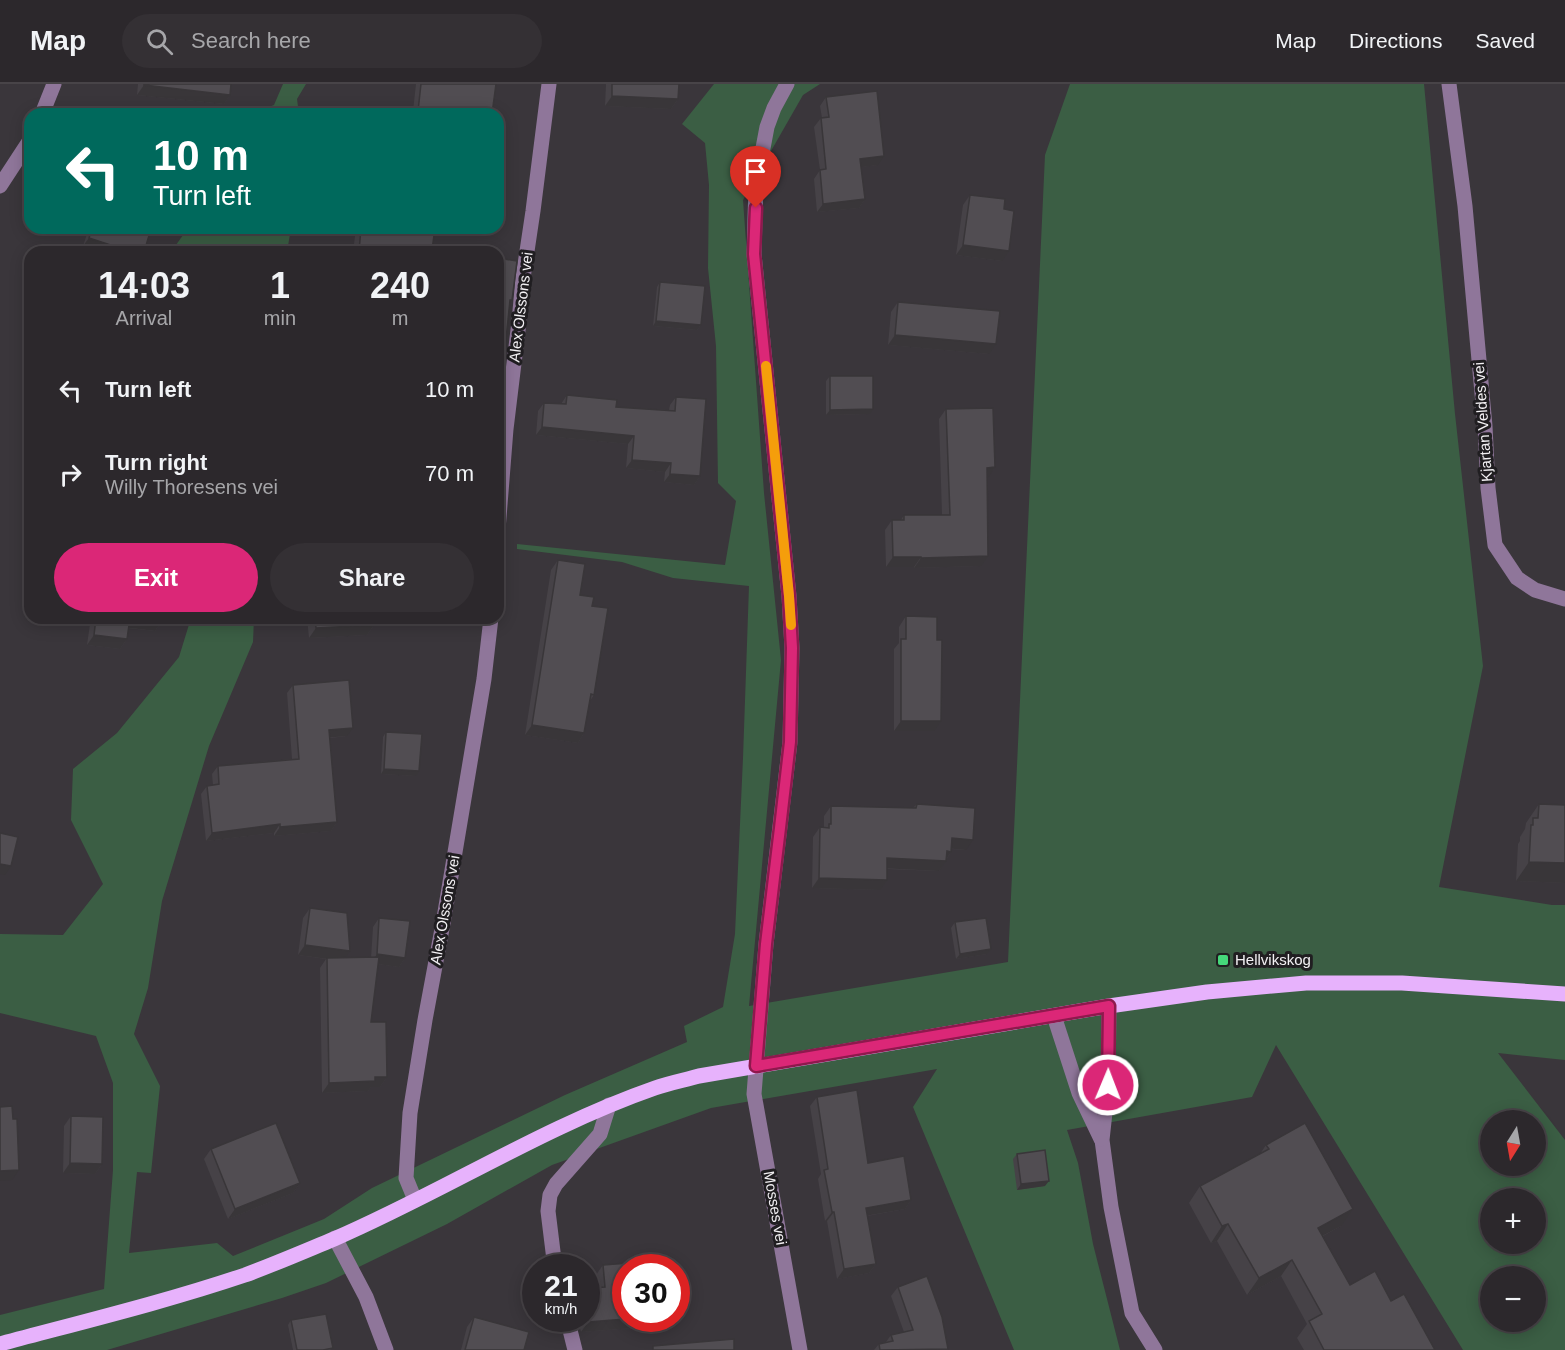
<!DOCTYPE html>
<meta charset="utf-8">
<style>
:root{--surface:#2c282c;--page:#343034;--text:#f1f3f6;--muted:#a6a6a9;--line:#484448;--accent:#db2777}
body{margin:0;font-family:Arial,sans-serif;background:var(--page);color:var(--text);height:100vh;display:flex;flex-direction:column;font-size:22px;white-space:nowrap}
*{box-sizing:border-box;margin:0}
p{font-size:20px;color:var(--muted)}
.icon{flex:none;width:33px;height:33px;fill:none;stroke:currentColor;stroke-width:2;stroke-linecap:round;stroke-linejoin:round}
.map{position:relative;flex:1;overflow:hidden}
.side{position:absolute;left:24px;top:162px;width:480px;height:378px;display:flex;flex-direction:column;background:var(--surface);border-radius:18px;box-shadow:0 3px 15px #0003,0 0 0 2px var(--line)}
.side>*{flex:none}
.banner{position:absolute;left:24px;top:24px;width:480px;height:126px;border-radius:18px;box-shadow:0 3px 15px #0003,0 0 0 2px var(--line);background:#00695c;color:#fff;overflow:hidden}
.needle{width:39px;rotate:191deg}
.buttons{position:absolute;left:1480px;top:1026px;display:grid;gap:12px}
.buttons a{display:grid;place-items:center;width:66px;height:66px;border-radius:50%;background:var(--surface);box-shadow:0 3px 15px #0003,0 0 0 2px var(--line);font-size:30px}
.speed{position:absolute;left:522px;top:1170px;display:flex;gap:12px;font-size:30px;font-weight:700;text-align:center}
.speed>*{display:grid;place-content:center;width:78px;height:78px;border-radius:50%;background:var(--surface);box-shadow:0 3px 15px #0003,0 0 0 2px var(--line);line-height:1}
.speed small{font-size:15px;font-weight:400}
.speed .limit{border:9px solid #d22;background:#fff;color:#111}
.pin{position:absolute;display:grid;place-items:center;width:51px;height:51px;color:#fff;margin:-62px -26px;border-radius:50% 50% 50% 0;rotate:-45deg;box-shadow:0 0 6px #0007}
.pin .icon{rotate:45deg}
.me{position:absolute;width:66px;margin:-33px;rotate:1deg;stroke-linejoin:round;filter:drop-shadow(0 0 4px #0008)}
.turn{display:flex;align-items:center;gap:21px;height:126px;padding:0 30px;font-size:27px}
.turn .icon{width:78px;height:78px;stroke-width:2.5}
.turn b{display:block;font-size:42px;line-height:51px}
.eta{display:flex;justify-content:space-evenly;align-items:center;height:102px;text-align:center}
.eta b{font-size:36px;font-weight:800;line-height:42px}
.button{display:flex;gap:12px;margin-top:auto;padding:12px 30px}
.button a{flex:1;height:69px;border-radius:36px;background:var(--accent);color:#fff;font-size:24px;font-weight:800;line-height:69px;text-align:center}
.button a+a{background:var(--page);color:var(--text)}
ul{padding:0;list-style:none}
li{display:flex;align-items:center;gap:18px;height:84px;padding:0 30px}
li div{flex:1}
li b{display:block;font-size:22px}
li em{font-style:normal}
header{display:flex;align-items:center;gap:36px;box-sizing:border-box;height:84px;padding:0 30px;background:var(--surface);border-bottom:2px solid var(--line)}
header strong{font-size:28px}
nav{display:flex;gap:33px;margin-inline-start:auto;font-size:21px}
.search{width:420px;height:54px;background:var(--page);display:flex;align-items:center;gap:15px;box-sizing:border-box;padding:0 21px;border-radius:33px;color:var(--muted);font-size:22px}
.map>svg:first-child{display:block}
</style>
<header>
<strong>Map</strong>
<div class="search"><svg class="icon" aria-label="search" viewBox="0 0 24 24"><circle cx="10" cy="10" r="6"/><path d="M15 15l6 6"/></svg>Search here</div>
<nav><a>Map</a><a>Directions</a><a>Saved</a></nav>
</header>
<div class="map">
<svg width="1565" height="1266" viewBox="0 0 1565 1266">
<rect width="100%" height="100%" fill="#3a363b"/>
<g fill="#3b5e44" fill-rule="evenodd">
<path d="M283,0h23l-9,15 2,15h-50l25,-9z"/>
<path d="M714,0h106l-17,11 -60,105 21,293 17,167 -32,346 259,-44 37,-807 25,-71h354l31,330 28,252 -44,221 113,18h13v155l-67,-7 67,87v210h-102l-187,-305 -24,52 -185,33 11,33 15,81 27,106h-106l-101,-243 24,-38 -226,39 -159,57 -105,59 -121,59 -44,15 -175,52h-107v-35l104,-26 9,-119v-87l-17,-47 -96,-23v-79l63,1 40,-51 -32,-64 2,-51 44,-36 62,-76 12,-39h63l-1,24 -44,104 -47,155 -14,87 -14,46 26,52 -9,87 -14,-1 -8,81 88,-10 16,13 91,-37 48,-31 193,-93 122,-53 -3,-16 39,-19 12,-73 8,-176 6,-172 -76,-8 -51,-16 -105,-13v-5l208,21 11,-64 -18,-18 -2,-137 -8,-78 1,-83 -4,-42 -23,-19zM1491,1036h45v46h-45zM1491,1114h45v46h-45zM1491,1192h45v46h-45z"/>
<path d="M188,144h103l-4,24h-116z"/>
</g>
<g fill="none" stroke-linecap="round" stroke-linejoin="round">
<g stroke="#8f769a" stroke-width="15">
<path d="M787,0l-13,24 -7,19 -11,58 -2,69 35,342 3,52 -2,94 -24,202 -12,150 46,256"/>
<path d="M1449,0l16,122 20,220 3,62 7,57 22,33 18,12 30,9"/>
<path d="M42,30l12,-30"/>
<path d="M0,102l30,-46"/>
<path d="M498,446l8,-101 13,-107 4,-44 10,-67 16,-127"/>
<path d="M1109,922l-1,79 -6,55 9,67 21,106 23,37"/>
<path d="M1054,932l25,77 22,46"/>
<path d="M415,1116l-9,-22 4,-65 15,-93 19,-102 40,-239 7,-61"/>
<path d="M335,1154l31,59 20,53"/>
<path d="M555,1184l-7,-57 2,-16 6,-11 44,-50 9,-29"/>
<path d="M567,1234l8,32"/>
</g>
<path stroke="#e7b2fc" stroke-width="15" d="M0,1260c82,-22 165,-42 245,-69 30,-11 60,-24 89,-36 109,-47 209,-112 321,-151 14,-5 30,-8 44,-12l410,-70 98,-14 99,-9h96l163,11"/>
</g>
<g fill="#464247">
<path d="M138,0h93l-1,11 -6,9 -87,-9z"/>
<path d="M416,0h80l-4,30h-100l4,-5 17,2z"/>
<path d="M606,0h73l-1,15 -7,10 -66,-3z"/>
<path d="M826,13l52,68 -17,2 4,32 -6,9 -42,4 -3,-33 6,-9 -6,-43 7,-9h1l-2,-12z"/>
<path d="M970,111l34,14 -2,52 -46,-6 7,-50z"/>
<path d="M89,144h59l-65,18z"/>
<path d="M356,144h79l-3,22 17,2h-96z"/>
<path d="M660,198l41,43 -4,5 -44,-4 4,-39z"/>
<path d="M898,218l91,52 -101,-9 3,-33z"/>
<path d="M830,292l40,38 -44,1v-34z"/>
<path d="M567,311l49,12 53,3 1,-5 6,-8 24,79 -6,9 -30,-3 1,-10 -39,-4 2,-24 -92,-9 2,-24 6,-8 17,1z"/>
<path d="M946,325l49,58 -8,11 -6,88 -67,2v-1h-28l-1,-37 7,-10h9l3,-5h38l-3,-96z"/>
<path d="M30,339v16l-4,-1z"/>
<path d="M558,476l22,35 12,11 2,89 -5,7 -5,31 -6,10 -53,-8 26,-165z"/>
<path d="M906,532l28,115h-40v-82l5,-6v-16z"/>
<path d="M49,534h113v3l-7,10 -27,-3 -1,11 -7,10 -33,-4 3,-21z"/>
<path d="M307,534h66l1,7 -7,10 -58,3z"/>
<path d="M293,601l54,51 -17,2 7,84 -6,9 -57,5v-3l-68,8 -5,-47 6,-8 6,-1 -1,-11 6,-8 74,-7 -5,-66z"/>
<path d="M386,648l30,44 -35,-2 2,-37z"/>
<path d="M917,720l49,46 -15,-1v3l-12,19 -52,-2 -7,21 -68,-2 1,-51 7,-10h4v-11l7,-10 82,2z"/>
<path d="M1539,720l26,79 -49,-2 2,-37 2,-3v-4l5,-8 1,-6z"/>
<path d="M310,824l35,50h26l2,-31 6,-9 26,40 -6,9 -21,-3 -7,58 16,55 -7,10h-9l-3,4 -46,2 -2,-125 6,-9 -28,-4 5,-37z"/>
<path d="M955,838l32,32 -31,5 -5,-31z"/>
<path d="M817,1013l51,66 43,37 -6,9 -38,7 9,48 -7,9 -32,6 -10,-58h-2l-7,-42 3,-5 -11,-68z"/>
<path d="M71,1032l31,48 -7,10 -32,-1 1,-47z"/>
<path d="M1266,1061l75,81 -18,10 27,49 41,16 44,49h-131l-7,-12 10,-14 -26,-48 -34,19 -30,-54 -6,2 -22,-40 11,-17 60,-32z"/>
<path d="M211,1065l89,34 -7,10 -65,26 -24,-60z"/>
<path d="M1017,1070l28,32 -28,4 -4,-31z"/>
<path d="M603,1181l23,53h39l-5,8 -79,6 -4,-14h9v-24l5,-6h6l-1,-13z"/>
<path d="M898,1203l50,63h-74l5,-6 7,-2 5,-7 13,-3 -13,-36z"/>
<path d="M474,1233l50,33h-63l6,-23z"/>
<path d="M291,1236l40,30h-38l-5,-25z"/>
</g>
<g fill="#393639">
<path d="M144,1l86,10 -6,9 -87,-9z"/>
<path d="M612,12l66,3 -7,10 -66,-3z"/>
<path d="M884,72l-6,9 -24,3 6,-9z"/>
<path d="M865,115l-6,9 -42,4 6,-8z"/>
<path d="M89,154l43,14h-32l-17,-6z"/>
<path d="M963,161l46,6 -7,10 -46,-6z"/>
<path d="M656,237l45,4 -4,5 -44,-4z"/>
<path d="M895,251l101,9 -7,10 -101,-9z"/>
<path d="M873,325l-3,5 -44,1 4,-5z"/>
<path d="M542,343l92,9 -6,8 -92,-9z"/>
<path d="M30,348v7l-4,-1z"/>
<path d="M632,376l39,3 -6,9 -39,-4z"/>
<path d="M995,383l-7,11h-8l7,-10z"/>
<path d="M670,390l30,2 -6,9 -30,-3z"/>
<path d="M988,472l-7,10 -67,2 7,-10z"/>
<path d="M893,473h28l-7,10h-28z"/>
<path d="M49,534h45l-4,6z"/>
<path d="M130,534h5l27,3 -7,10 -32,-4z"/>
<path d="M374,541l-7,10 -58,3 7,-10z"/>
<path d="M94,551l33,4 -7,10 -33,-4z"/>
<path d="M901,637h40l-7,10h-40z"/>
<path d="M532,641l52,8 -6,10 -53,-8z"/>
<path d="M353,644l-6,8 -24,2 6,-8z"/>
<path d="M384,685l35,2 -3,5 -35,-2z"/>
<path d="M337,738l-6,9 -57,5 6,-9z"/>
<path d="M280,740l-6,9 -68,8 6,-8z"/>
<path d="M952,754l21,2 -7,10 -21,-2z"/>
<path d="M947,767l4,1 -6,9h1l-7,10 -59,-3 7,-10z"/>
<path d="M1529,778l36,1v20l-49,-2z"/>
<path d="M0,780l11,2 -6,9 -5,-1z"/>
<path d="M819,794l68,2 -7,10 -68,-2z"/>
<path d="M305,861l45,6 -7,10 -45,-6z"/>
<path d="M991,865l-4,5 -31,5 4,-5z"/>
<path d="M377,870l28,4 -6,9 -28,-4z"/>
<path d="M375,993h12l-7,10h-9l-3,4 -46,2 7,-10z"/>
<path d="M70,1079l32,1 -7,10 -32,-1z"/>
<path d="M19,1086l-7,10 -12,1v-10z"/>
<path d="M1049,1097l-4,5 -28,4 4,-6z"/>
<path d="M300,1099l-7,10 -65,26 7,-10z"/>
<path d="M911,1116l-6,9 -46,8 7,-9z"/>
<path d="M1353,1125l-12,17 -34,18 11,-16z"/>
<path d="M832,1128h2l-7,9h-2z"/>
<path d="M1228,1140l-11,17 -6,2 11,-17z"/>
<path d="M1292,1176l-11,16 -34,19 12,-17z"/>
<path d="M876,1180l-7,9 -32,6 7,-10z"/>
<path d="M638,1234h27l-5,8 -79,6 7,-10z"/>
</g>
<g fill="#514d52" stroke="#393639" stroke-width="1.5">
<path d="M144,0h87l-1,11 -86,-10z"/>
<path d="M421,0h75l-4,30h-97l1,-5 22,2z"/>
<path d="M612,0h67l-1,15 -66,-3z"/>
<path d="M877,7l7,65 -24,3 5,40 -42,5 -3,-34 6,-1 -5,-51 8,-1 -3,-20z"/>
<path d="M970,111l35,4 -1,10 10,2 -5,40 -46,-6z"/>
<path d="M92,144h56l3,1 -7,23h-12l-43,-14z"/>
<path d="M361,144h74l-3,22 17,2h-90z"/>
<path d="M498,174l19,3 -5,39h-2l-9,89 -3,-1z"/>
<path d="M660,198l45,4 -4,39 -45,-4z"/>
<path d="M898,218l102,9 -4,33 -101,-9z"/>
<path d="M830,292h43v33l-43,1z"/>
<path d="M567,311l50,5 -1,7 59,4 1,-14 30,2 -6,77 -30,-2 1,-11 -39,-3 2,-24 -92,-9 2,-24 22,1z"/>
<path d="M993,324l2,59 -8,1 1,88 -67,2v-1h-28l-1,-37h12v-5h46l-4,-106z"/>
<path d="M558,476l27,4 -5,31 14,2 -2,9 16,2 -14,87 -3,-1 -7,39 -52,-8z"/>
<path d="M906,532l31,1v23h5l-1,81h-40v-82h5z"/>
<path d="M96,534h34l-3,21 -33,-4z"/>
<path d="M135,534h27v3z"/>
<path d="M315,534h58l1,7 -58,3z"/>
<path d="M349,596l4,48 -24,2 8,92 -57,5v-3l-68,9 -5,-47 12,-2 -1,-18 81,-7 -6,-74z"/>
<path d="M386,648l36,2 -3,37 -35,-2z"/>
<path d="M917,720l58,4 -2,32 -21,-2 -1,14 -4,-1 -1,10 -59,-3v22l-68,-2 1,-51 9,1v-4h2v-18l85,2z"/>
<path d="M1539,720l26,1v58l-36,-1 2,-37h2v-7h5z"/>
<path d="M0,749l18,4 -7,29 -11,-2z"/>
<path d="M310,824l37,5 3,38 -45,-6z"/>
<path d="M379,834l31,3 -5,37 -28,-4z"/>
<path d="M986,834l5,31 -31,5 -5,-32z"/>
<path d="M379,873l-8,65h15l1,55h-12v4l-46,2 -2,-125z"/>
<path d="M857,1006l11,73 36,-7 7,44 -45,8 10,56 -32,5 -10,-57h-2l-8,-42 4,-1 -11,-72z"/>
<path d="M12,1022l1,13h4l2,51 -19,1v-64z"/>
<path d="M71,1032l32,1 -1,47 -32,-1z"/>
<path d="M276,1039l24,60 -65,26 -24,-60z"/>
<path d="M1305,1039l48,86 -35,19 32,57 25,-14 16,30 13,-7 31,56h-111l-15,-29 13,-7 -30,-54 -33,18 -31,-54 -6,2 -22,-40 69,-37 -3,-4z"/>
<path d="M1045,1066l4,31 -28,3 -4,-30z"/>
<path d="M655,1177l1,7h-30v50h12l-50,4 -2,-4v-19l5,-1v-10l14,-1 -2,-22z"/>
<path d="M927,1192l15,41 6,32 -68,1 -1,-6 14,-3 -2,-6 22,-5 -15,-43z"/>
<path d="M326,1230l7,34 -10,2h-26l-6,-30z"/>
<path d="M474,1233l55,15 -5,18h-59z"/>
<path d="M734,1255v11h-81v-4z"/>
</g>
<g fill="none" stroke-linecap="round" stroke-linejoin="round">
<g stroke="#8e194d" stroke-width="15">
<path id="route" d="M756,124l-2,46 35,342 3,52 -2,94 -10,86 -14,116 -10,122 353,-60 -1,79"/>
</g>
<use href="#route" stroke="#db2777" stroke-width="10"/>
<path stroke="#f59e0b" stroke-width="10" d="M766,282l23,230 2,29"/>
</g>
<rect fill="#45d77a" stroke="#201e21" stroke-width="2" x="1217" y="870" width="12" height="12" rx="3"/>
<g text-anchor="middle" stroke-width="6" stroke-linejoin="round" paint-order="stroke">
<g font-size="15" fill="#f3f1f4" stroke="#201e21">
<text transform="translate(521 223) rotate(-83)" y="5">Alex Olssons vei</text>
<text transform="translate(1483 338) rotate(-94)" y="5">Kjartan Veldes vei</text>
<text transform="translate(445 826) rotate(-80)" y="5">Alex Olssons vei</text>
<text transform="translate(775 1124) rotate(80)" y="5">Mosses vei</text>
</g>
<g font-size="15" fill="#f3f1f4" stroke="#201e21" text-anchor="start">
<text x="1235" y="881">Hellvikskog</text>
</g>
</g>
</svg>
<div class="buttons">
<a><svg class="needle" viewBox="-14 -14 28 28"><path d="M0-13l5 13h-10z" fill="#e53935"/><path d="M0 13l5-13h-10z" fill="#a6a6a9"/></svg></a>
<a>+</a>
<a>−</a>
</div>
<div class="speed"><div>21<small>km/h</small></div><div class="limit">30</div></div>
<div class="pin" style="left:756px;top:124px;background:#d93025"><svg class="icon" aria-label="arrive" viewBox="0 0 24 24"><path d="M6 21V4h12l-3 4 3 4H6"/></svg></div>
<svg class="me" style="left:1108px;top:1001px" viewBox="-20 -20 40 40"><circle r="17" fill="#db2777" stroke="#fff" stroke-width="3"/><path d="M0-11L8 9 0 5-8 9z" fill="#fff"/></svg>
<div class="banner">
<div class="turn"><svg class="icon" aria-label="left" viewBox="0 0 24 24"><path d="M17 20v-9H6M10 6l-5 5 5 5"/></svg><div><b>10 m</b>Turn left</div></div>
</div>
<section class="side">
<div class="eta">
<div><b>14:03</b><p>Arrival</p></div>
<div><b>1</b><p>min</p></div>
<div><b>240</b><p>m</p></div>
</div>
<ul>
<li><svg class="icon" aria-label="left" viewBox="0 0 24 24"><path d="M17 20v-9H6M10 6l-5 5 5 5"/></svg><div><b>Turn left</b></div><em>10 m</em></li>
<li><svg class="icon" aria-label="right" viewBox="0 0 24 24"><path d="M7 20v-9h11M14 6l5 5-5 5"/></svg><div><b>Turn right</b><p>Willy Thoresens vei</p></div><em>70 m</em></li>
</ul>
<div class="button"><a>Exit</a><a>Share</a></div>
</section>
</div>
